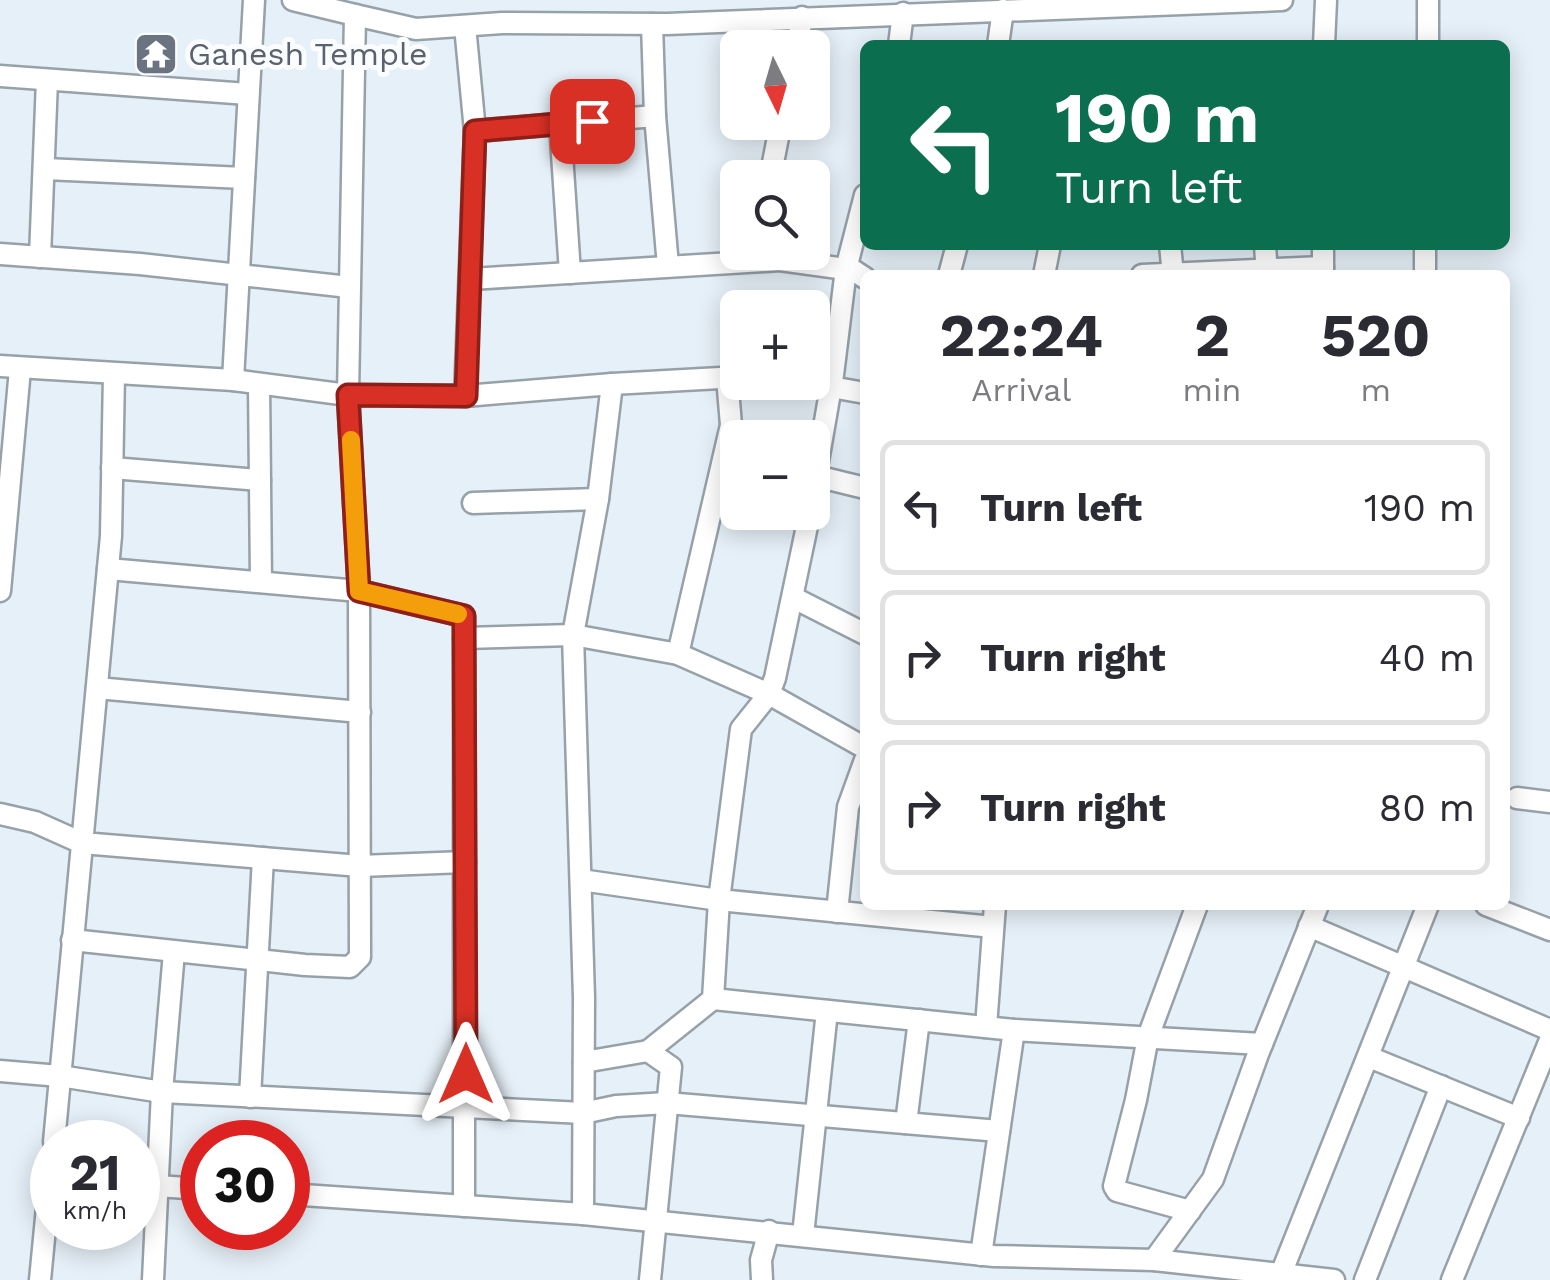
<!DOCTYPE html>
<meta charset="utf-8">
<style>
:root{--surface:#fff;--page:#f2f2f3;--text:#2b2b33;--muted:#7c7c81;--line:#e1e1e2}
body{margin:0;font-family:"Work Sans",sans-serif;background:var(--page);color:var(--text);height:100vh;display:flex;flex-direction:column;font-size:38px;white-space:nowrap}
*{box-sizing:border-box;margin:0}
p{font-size:32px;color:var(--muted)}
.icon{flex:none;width:55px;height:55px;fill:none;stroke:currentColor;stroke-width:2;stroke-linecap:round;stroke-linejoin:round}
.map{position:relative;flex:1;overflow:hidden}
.side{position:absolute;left:860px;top:270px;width:650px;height:640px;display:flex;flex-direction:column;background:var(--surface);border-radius:15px;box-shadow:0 5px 25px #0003}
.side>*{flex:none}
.top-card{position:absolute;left:860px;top:40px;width:650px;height:210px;border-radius:15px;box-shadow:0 5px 25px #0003;background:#0b6e4f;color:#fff;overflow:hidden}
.needle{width:65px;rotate:175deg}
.controls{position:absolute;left:720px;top:30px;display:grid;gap:20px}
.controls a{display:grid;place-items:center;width:110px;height:110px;border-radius:15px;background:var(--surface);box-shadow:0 5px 25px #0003;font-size:50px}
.speed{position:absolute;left:30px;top:1120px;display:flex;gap:20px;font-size:50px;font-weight:700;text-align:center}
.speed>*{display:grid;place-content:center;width:130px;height:130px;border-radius:50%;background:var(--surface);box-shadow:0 5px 25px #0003;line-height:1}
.speed small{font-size:25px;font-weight:400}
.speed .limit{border:15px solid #d22;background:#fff;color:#111}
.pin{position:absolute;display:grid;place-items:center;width:85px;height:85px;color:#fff;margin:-42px;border-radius:20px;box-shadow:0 5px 15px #0006}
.me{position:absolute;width:110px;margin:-55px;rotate:0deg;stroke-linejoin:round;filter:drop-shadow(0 0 8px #0008)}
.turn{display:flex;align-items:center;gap:35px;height:210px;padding:0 30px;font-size:45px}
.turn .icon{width:130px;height:130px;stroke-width:2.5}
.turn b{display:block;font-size:70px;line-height:85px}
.eta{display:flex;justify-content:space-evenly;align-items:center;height:170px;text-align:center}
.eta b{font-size:60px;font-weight:700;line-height:70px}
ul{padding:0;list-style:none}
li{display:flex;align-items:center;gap:30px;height:135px;margin:0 20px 15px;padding:0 10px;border:5px solid var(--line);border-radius:15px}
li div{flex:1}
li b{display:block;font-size:38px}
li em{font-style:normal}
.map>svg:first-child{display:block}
</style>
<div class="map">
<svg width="1550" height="1280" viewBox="0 0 1550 1280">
<rect width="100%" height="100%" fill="#e6f0f8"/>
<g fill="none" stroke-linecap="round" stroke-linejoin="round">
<g stroke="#97a1a8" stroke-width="25">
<g id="minor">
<path d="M293,0l62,15 -7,380 117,1 147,-12 -14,115 -25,136 11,363 -1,216 411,42 160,4 180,20"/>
<path d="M355,15l61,14 86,-6 165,1 615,-24"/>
<path d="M652,24l3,92 13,150"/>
<path d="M465,26l10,105 -10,265"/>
<path d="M899,45l4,-32"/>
<path d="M998,45l5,-35"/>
<path d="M1324,45l2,-45"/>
<path d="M1428,45v-45"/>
<path d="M797,48l5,-31"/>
<path d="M0,76l248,18"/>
<path d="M560,124l10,149"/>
<path d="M475,131l180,-15"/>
<path d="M45,169l199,9"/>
<path d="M770,178l11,-56"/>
<path d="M1170,245l3,30"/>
<path d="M1265,245l2,30"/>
<path d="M1323,245v30"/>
<path d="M0,254l140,10 209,23"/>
<path d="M40,257l7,-177"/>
<path d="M949,275l8,-30"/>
<path d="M1044,275l6,-30"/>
<path d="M1142,275l181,-8"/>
<path d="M1425,275v-30"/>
<path d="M471,279l309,-19 73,10 12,8"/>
<path d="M0,366l233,14 115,15 11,196 1,366 -10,10 -45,-2 -233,-25"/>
<path d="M233,380l21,-380"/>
<path d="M259,384l2,198"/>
<path d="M612,384l126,-7"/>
<path d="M831,387l34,6"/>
<path d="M112,468l148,12"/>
<path d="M816,476l49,12"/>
<path d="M812,496l21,-121 13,-106 19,-74"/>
<path d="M473,503l125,-4"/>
<path d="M108,569l251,22 105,25v590"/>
<path d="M0,591l20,-222"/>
<path d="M794,598l71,36"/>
<path d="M464,638l109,-3 105,19 91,40 96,54"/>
<path d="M678,654l53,-229 -4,-48"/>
<path d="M97,688l263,24"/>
<path d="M1517,798l33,4"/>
<path d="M0,814l35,8 47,21 278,23 105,-4"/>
<path d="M581,880l138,20 274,27"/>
<path d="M1486,905l64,25"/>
<path d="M837,912l11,-105 17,-47"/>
<path d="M1309,926l241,104"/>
<path d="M713,999l301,31 248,14"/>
<path d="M986,1027l9,-122"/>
<path d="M1369,1057l150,61"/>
<path d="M584,1062l64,-11"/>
<path d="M0,1071l60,5 102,16 421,21 33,-7 51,-3 332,28"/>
<path d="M250,1097l13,-239"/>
<path d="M906,1123l13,-103"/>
<path d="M54,1142l57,-606 3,-162"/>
<path d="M157,1186l45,3"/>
<path d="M288,1194l295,20"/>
<path d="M1190,1211l-73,-20 -3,-5 22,-86 12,-63 49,-132"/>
<path d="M803,1235l24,-224"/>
<path d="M981,1255l33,-225"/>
<path d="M1154,1260l59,-81 45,-125 60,-149"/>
<path d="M1281,1274l147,-369"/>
<path d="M40,1280l12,-124"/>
<path d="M153,1280l9,-188 12,-140"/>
<path d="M650,1280l21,-213 -23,-16 65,-52 6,-99 22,-171 28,-35 6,-16 35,-166"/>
<path d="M762,1280l-1,-20 8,-29"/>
<path d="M1365,1280l76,-194"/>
<path d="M1452,1280l98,-240"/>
</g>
</g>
<use href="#minor" stroke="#fff" stroke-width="20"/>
</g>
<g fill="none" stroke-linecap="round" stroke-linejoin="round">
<g stroke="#8d1f18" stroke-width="25">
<path id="route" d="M466,1074l-2,-458 -105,-25 -11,-196 118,1 9,-265 117,-10"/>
</g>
<use href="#route" stroke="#d93025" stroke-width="18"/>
<path stroke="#f59e0b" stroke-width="18" d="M351,440l8,151 99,23"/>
</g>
<defs>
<g id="temple-square" transform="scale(2.25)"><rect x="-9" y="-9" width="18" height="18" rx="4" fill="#6b7280" stroke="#fafcfe"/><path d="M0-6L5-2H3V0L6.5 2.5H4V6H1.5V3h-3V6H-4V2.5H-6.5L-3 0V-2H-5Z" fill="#fff"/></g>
</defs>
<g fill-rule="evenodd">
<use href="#temple-square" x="156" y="54"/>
</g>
<g text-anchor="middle" stroke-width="10" stroke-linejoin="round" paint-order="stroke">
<g font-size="32" fill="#5b616d" stroke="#fafcfe" text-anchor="start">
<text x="188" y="65">Ganesh Temple</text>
</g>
</g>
</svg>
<div class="controls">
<a><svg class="needle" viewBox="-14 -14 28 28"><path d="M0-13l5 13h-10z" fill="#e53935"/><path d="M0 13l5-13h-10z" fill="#7c7c81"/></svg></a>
<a><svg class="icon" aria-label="search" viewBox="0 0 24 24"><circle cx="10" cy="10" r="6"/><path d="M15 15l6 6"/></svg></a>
<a>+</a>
<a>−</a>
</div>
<div class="speed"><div>21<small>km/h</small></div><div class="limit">30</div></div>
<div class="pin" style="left:592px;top:121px;background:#d93025"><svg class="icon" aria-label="arrive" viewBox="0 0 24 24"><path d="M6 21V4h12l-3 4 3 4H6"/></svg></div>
<svg class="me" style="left:466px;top:1074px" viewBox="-20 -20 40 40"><path d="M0-17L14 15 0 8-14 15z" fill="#d93025" stroke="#fff" stroke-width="4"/></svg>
<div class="top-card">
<div class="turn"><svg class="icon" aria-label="left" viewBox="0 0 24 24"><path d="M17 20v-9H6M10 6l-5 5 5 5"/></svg><div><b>190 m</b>Turn left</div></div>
</div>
<section class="side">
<div class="eta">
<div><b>22:24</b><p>Arrival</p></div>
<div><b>2</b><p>min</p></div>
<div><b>520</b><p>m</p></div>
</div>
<ul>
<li><svg class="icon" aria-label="left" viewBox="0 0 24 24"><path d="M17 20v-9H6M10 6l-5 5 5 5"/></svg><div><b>Turn left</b></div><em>190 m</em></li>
<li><svg class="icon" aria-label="right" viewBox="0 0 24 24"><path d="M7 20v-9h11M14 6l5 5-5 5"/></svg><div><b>Turn right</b></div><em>40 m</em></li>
<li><svg class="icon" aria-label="right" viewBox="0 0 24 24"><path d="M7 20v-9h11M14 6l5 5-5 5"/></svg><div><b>Turn right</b></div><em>80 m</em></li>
</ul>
</section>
</div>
